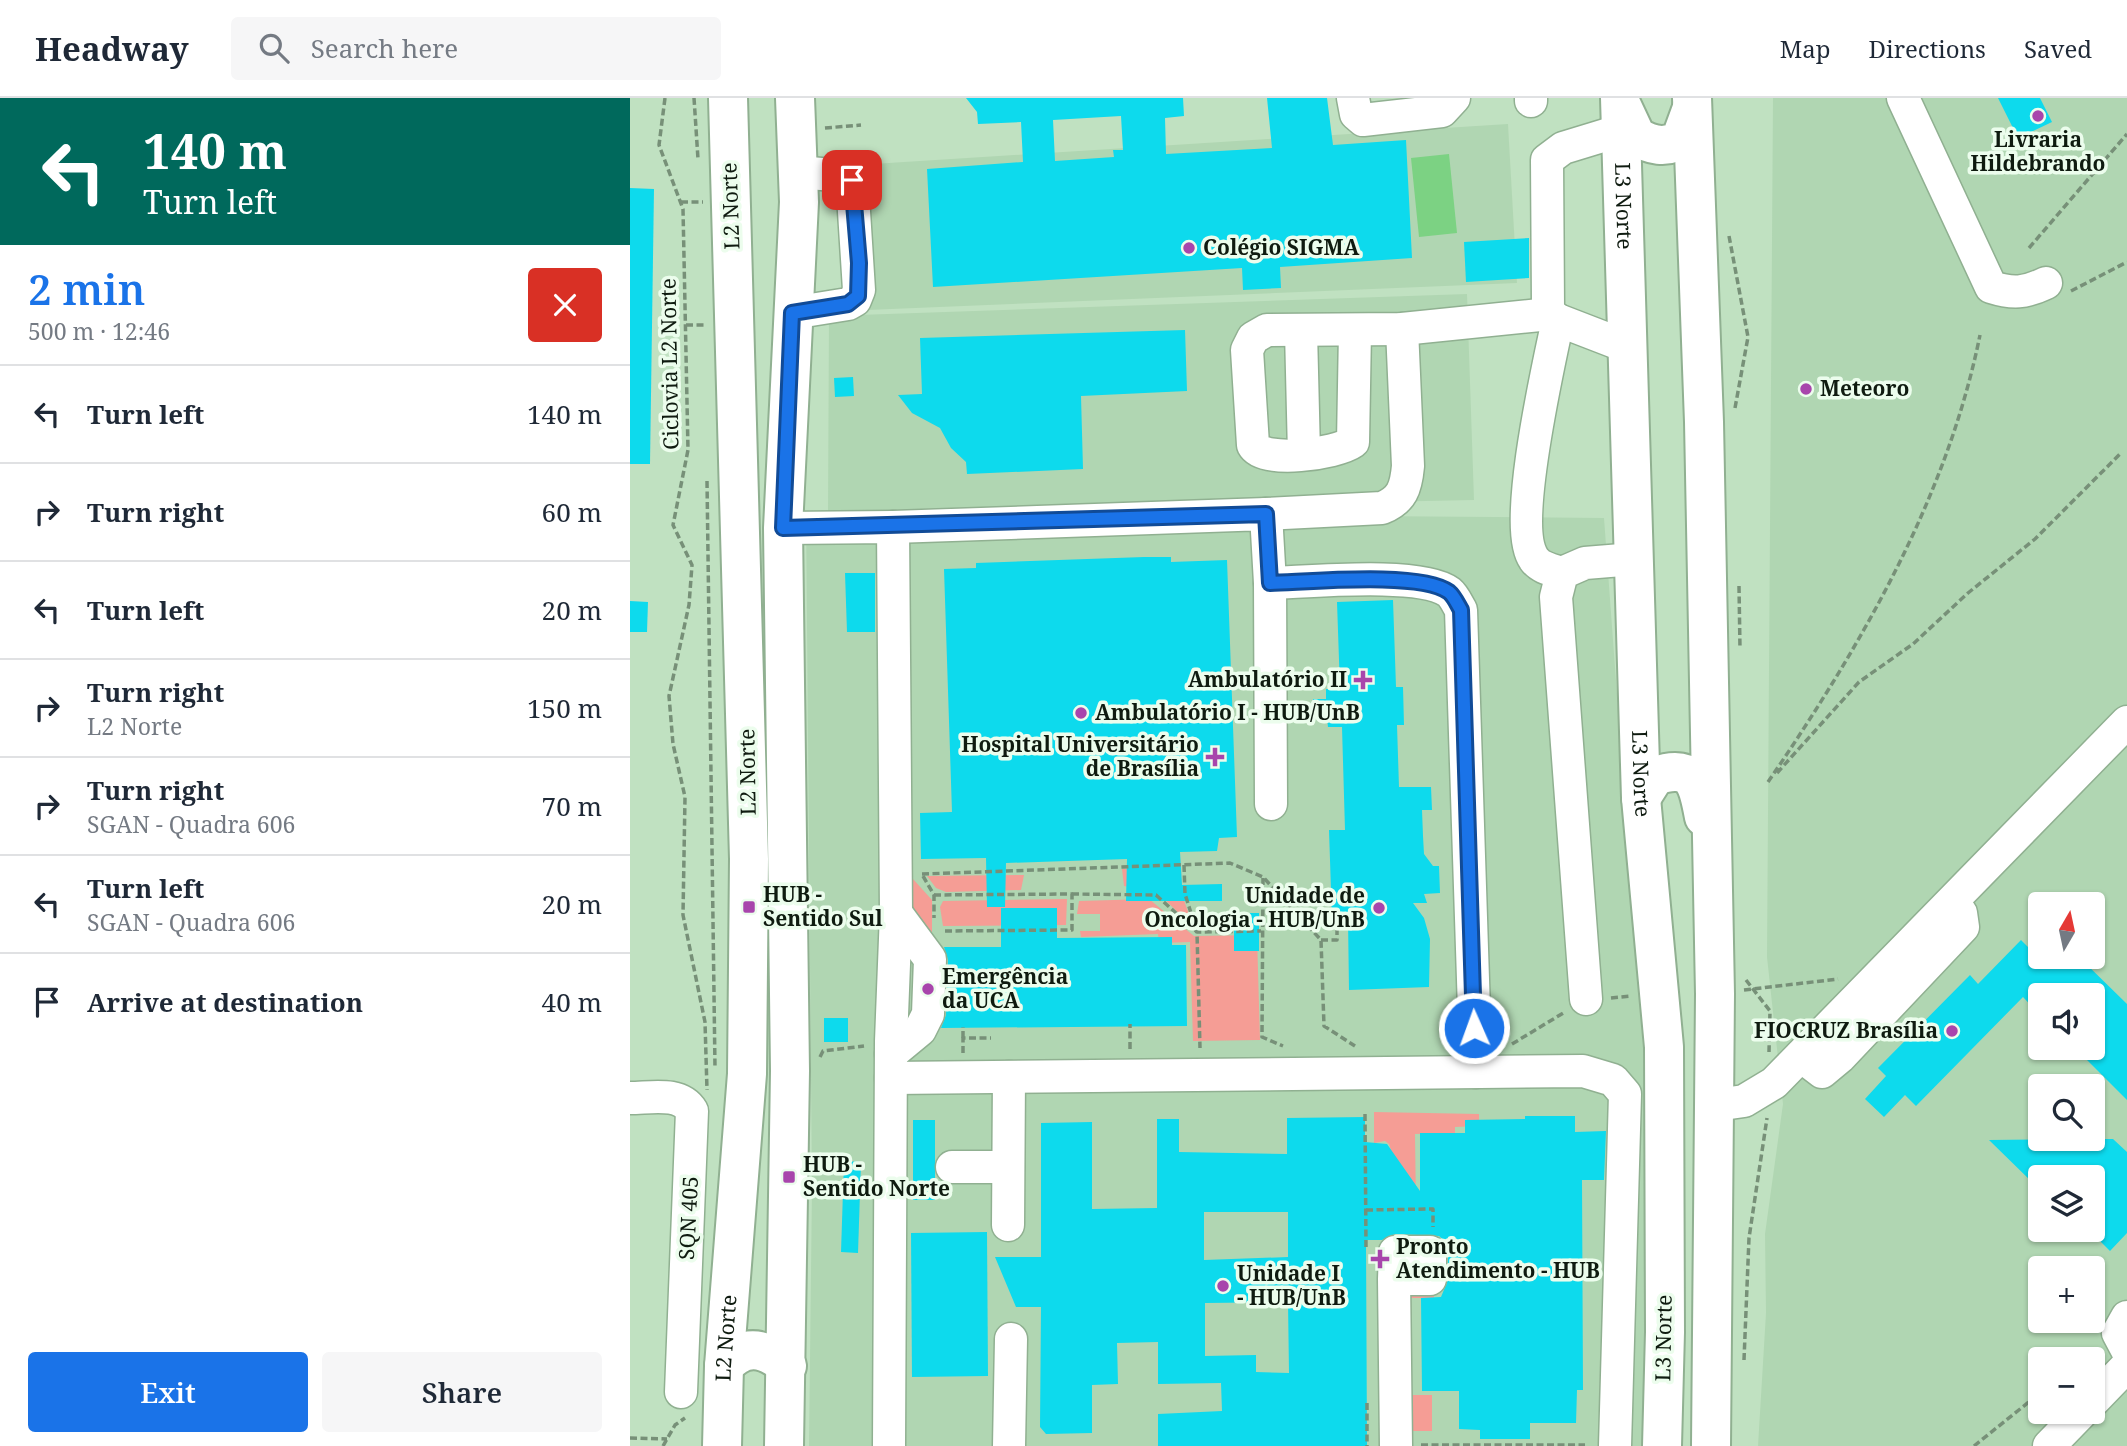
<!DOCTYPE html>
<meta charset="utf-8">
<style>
:root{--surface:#fff;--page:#f6f6f7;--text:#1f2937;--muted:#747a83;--line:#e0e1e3;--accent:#1a73e8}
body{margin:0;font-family:"Noto Serif",serif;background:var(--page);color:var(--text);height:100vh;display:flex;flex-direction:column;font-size:26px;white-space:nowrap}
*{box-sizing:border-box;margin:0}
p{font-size:23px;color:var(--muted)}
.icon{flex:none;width:38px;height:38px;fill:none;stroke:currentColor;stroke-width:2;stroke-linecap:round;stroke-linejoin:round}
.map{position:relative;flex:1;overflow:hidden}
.drawer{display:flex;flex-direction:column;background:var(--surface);width:630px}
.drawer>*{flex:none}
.guide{background:#00695c;color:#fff;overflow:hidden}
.needle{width:46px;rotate:9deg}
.buttons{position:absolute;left:1398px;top:794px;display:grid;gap:14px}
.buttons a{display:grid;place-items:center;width:77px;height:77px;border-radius:7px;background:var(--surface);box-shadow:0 2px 5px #0004;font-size:35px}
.pin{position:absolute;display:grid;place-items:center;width:60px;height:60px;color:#fff;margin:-30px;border-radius:14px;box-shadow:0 4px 10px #0006}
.me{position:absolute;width:77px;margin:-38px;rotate:358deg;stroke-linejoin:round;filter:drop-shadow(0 0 5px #0008)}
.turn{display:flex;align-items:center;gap:24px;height:147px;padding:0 28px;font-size:32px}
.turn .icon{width:91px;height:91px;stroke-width:2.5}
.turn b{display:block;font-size:49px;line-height:60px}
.round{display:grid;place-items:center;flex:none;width:74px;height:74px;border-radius:7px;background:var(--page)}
.summary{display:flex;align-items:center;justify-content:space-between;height:119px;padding:0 28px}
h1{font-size:42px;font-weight:600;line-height:52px;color:var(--accent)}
.action{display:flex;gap:14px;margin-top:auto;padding:14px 28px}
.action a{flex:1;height:80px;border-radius:7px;background:var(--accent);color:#fff;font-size:28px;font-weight:600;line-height:80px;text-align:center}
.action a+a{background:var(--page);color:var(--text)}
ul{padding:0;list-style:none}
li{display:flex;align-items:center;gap:21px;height:98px;padding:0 28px;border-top:2px solid var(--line)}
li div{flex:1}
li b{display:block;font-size:26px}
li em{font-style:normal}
header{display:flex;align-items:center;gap:42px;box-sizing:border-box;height:98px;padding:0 35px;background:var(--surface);border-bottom:2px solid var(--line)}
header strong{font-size:33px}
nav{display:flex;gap:38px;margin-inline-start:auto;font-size:24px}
.search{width:490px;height:63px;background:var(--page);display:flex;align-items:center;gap:18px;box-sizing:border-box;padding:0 24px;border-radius:7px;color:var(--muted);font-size:26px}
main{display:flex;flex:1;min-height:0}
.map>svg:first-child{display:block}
</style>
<header>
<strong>Headway</strong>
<div class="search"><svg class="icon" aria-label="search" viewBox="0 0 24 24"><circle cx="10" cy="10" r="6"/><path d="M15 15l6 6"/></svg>Search here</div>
<nav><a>Map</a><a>Directions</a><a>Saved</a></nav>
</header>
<main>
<section class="drawer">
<div class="guide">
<div class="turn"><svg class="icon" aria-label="left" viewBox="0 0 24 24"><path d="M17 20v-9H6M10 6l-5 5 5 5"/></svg><div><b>140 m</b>Turn left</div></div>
</div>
<div class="summary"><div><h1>2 min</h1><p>500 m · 12:46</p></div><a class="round" style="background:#d93025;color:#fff"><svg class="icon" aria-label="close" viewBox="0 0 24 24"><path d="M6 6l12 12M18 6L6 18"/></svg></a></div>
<ul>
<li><svg class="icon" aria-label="left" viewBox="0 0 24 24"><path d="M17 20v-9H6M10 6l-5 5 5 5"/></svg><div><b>Turn left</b></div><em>140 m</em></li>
<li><svg class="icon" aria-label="right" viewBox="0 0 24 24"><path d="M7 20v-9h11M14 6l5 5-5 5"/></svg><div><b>Turn right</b></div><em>60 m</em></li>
<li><svg class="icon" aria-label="left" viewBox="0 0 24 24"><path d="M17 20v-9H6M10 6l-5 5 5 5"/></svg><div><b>Turn left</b></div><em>20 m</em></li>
<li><svg class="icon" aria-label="right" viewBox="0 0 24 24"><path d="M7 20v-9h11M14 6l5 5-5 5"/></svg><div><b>Turn right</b><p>L2 Norte</p></div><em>150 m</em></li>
<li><svg class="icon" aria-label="right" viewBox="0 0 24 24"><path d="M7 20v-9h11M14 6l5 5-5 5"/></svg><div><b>Turn right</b><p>SGAN - Quadra 606</p></div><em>70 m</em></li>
<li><svg class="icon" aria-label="left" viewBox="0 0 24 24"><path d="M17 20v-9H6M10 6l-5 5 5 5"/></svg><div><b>Turn left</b><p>SGAN - Quadra 606</p></div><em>20 m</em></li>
<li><svg class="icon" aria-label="arrive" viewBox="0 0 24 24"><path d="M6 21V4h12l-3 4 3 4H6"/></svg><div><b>Arrive at destination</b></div><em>40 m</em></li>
</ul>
<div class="action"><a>Exit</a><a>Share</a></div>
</section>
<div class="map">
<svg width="1497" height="1348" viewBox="0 0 1497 1348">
<rect width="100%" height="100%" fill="#c0e1c1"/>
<g fill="#b0d6b2" fill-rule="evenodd">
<path d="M1143,0h354v1348h-369l8,-133 -1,-79 18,-130 -16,-147zM1410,807h53v52h-53zM1410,898h53v52h-53zM1410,989h53v52h-53zM1410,1080h53v52h-53zM1410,1171h53v52h-53zM1410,1262h53v52h-53z"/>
<path d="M878,26l9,159 -650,27 -10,-145z"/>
<path d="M837,196l7,206 -588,12 718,6 42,570 -2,358h-835l3,-259 -6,-675 22,-1 1,-195z"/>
</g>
<g fill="#f59d95">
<path d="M492,771h59l1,26 12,33 -37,-36 -33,-6z"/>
<path d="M394,777l-3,15 -75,2 -10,-4 -9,-12z"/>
<path d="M283,781l19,21v55l-22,-23z"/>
<path d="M437,801l-1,26 -123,1 -3,-19 3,-6z"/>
<path d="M519,801l45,37 63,-1 3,105 -67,1 -3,-99 -31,1 -1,-9 -77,3 -1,-6h20v-17h-23l2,-13z"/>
<path d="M744,1014l105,2v12l-24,1v6l-40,1 1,74 -14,-24 -13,-40 -4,-3 -11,2z"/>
<path d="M779,1194h25v6h-23l1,97h20v36h-21z"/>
</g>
<path fill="#7cd283" d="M819,56l8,79 -38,4 -8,-79z"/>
<g fill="#0ddaed" fill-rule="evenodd">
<path d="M336,0h217l1,18 -19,2 1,36 106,-6 -5,-50h60l6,47 73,-5 6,118 -132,9 1,21 -38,2 -1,-22 -309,19 -6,-118 96,-7 -2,-40 -43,2 -1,-12zM491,18l2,34h-10l1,7 -59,4 -2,-41z"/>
<path d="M1368,0h42l12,24 -34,16z"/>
<path d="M0,90l24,1 -4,275h-20z"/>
<path d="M899,140v40l-63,4 -2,-40z"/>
<path d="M555,232l2,61 -106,5 2,73 -116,5 -1,-12 -15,-14 -11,-20 -28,-15 -14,-18 24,-1 -2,-56z"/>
<path d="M223,279l1,19 -19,1 -1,-19z"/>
<path d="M514,459h27v5l56,-2 10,277 -18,1 -2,13 -37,1 2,33 40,-1v17h-96l1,-42 -121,4 -1,44h-18l-1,-49 -65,1 -1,-46 32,-1 -8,-243 32,-1v-5z"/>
<path d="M215,475h30v59h-28z"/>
<path d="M763,502l3,87h7l1,38h-7l2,62h32l1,23h-10l1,26 1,18 9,12h6l1,27 -16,1 3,9h-14l11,15 6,21 -1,48 -80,3 -1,-71 -16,1 -3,-90h16l-3,-103h-14l-1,-9h-13l-1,-19h13v-10h14l-3,-87z"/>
<path d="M0,503l18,1 -1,30h-17z"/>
<path d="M371,810h56v30l115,-1v8h14l1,81 -246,2 5,-13 2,-55 -4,-13h57z"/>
<rect x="604" y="815" width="25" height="38"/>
<path d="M1391,842l17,17h41l48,47v96l-52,-52h18v-52h-53v19l-17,-18 -107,109 -11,-11 -21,22 -19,-18 21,-23 -8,-8 92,-93 8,9z"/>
<rect x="194" y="920" width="24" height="24"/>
<path d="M895,1018h50v16l31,-1 -2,49h-22l1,210h-6l-1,33h-46v16h-50v-9l-21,-1v-38h-37l-1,-93 20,-1 7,-17v-29l-2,-9 -7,-6 -44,-2 -13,6h-16l1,206h-209v-32l64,-3 -1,-28 -63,1v-42l-41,1 1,41 -26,1v48l-46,1 -6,-7 1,-120h-25l-21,-50h46v-134l51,-1v87l65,-1v-89h22v33l108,2v-36l78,-1v25l22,2 33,47v-58h45v-13l60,-1zM574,1114h84v45l-84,3zM658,1204l1,71 -33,-1v-17l-51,1v-53z"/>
<rect x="283" y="1022" width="22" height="80"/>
<path d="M1463,1041h20l14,13v81l-17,18 -17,-17v-56h-53v12l-51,-50z"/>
<path d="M214,1063l17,1 -3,91 -17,-1z"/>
<path d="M357,1134l1,144 -76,1 -1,-144z"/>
</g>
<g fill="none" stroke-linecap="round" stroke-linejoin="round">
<g stroke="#90b091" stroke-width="35">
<g id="minor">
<path d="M723,0l3,16 7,6 79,-9 12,-13"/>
<path d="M901,0v3"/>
<path d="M1273,0l88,189c22,7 34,6 55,-4"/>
<path d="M992,32l-59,18 -16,12 1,146 2,8 8,6 70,27"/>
<path d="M162,215l56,-9 7,-4 4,-10 -7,-110 -5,-4 -51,-4"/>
<path d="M928,222c-9,43 -47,207 -24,239 6,9 18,11 28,14"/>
<path d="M671,233l3,123"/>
<path d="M725,233l-2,111c-17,12 -90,22 -100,3l-6,-95 6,-12 14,-8 135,-1 148,-15"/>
<path d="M636,416l116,-6c20,-8 24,-20 26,-42l-6,-137"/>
<path d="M263,429l373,-13 4,69 1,221"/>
<path d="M153,430l110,-1 3,386 -5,128 -2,405"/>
<path d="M640,485c38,-1 151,-12 179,9 5,4 9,13 12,18l15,462"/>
<path d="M956,901l-30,-402 6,-24 23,-10 49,-4"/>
<path d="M261,956l29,-24 8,-16 2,-55 -34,-46"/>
<path d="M1171,958l21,16 18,-15 123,-130 -2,-14 -8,-10"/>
<path d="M261,980l692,-7 30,9 12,14 -10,352"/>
<path d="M0,1000c21,0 50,-7 62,13l-11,281"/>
<path d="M1086,1007l28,-4 30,-18 353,-361"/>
<path d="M322,1069h56"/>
<path d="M378,1127l1,-148"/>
<path d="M764,1181h36v-27h-35l-1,27 2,167"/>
<path d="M1497,1219l-9,16 9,17"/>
<path d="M1463,1303l34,-35"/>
<path d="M379,1348l2,-107"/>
<path d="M1419,1348l33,-34"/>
</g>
</g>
<g stroke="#90b091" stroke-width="42">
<g id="major">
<path id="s1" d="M990,0l21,700 23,249 1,285 -3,114"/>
<path d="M1062,0l12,324 11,572 -4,452"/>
<path d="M991,6l15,32c14,9 31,14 45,2l11,-30"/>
<path d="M1011,700l14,-22c40,-14 43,10 49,41"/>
<path d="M94,1268c21,-23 40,-19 63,0"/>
<path id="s2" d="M92,1348l2,-80 23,-292 2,-215 -21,-761"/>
<path d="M154,1348l6,-375 -7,-543 16,-326 -4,-104"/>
</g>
</g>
<g stroke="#779078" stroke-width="3.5" stroke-dasharray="7 3.5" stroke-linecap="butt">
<path d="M35,0l-6,47 24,64 5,241 -15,75 19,40 -3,40 -20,91 4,48 12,53 -2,118 22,107 2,68"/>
<path d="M64,0l4,61"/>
<path d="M195,30l36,-3"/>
<path d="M51,104h22"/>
<path d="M1099,138l19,101 -13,71"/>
<path d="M1399,150l98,-114"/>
<path d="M1441,193l56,-29"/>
<path d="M56,227h18"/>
<path d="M77,383l8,587"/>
<path d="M1109,488l1,63"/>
<path d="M1147,675l82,-91 54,-38 55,-51 67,-54 86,-86"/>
<path d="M1138,684c93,-136 179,-284 212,-447"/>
<path d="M554,767l1,29 12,38 3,116"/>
<path d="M292,776l308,-11 33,14 58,63 3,86 31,20"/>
<path d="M293,778l11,19v23"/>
<path d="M633,780l-1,159 21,9"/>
<path d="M442,796l84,1 41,37 64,-1"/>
<path d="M304,797l138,-1v36l-129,1"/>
<path d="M691,842h16v-16"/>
<path d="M1116,882l24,31 -1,41"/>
<path d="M1114,892l94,-11"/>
<path d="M981,900l20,-2"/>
<path d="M333,940v-11"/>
<path d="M882,946l53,-32"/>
<path d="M500,951v-25"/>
<path d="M333,955v-15h28"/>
<path d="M190,959l3,-6 41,-5"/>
<path d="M735,1016l1,133"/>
<path d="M736,1112l67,-1v18"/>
<path d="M1114,1262l5,-122 18,-120"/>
<path d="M1457,1262l13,-7"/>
<path d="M737,1305v43"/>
<path d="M0,1340l37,1"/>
<path d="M791,1347h164"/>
<path d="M33,1348l12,-21 10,-7"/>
<path d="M1344,1348l66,-53"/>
</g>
<use href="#minor" stroke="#fff" stroke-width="32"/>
<use href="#major" stroke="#fff" stroke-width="38"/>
</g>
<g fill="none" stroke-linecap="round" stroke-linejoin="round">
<g stroke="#114b97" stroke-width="18">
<path id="route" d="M222,82l7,83 -1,33 -10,8 -56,9 -9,215 483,-14 4,69c38,-1 151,-12 179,9 5,4 9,13 12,18l13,418"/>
</g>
<use href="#route" stroke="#1a73e8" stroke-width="12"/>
</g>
<g fill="#a845ac" stroke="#ecfded" stroke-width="2.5">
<circle cx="1408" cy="18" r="7"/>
<circle cx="559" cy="150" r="7"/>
<circle cx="1176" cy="291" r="7"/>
<path d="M729.5 571.5h7v7h7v7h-7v7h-7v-7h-7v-7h7z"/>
<circle cx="451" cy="615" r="7"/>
<path d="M581.5 648.5h7v7h7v7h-7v7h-7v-7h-7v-7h7z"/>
<rect x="112" y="802" width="14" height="14" rx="3.5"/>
<circle cx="749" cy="810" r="7"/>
<circle cx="298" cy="891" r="7"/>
<circle cx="1322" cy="933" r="7"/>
<rect x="152" y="1072" width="14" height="14" rx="3.5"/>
<path d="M746.5 1150.5h7v7h7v7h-7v7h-7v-7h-7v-7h7z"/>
<circle cx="593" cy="1188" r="7"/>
</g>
<g text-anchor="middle" stroke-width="7" stroke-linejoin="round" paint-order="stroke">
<g font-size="21" font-weight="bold" fill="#0f1b10" stroke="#ecfded" text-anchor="start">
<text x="1408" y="49" text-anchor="middle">Livraria<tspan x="1408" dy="24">Hildebrando</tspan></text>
<text x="573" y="157">Colégio SIGMA</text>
<text x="1190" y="298">Meteoro</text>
<text x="717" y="589" text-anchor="end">Ambulatório II</text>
<text x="465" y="622">Ambulatório I - HUB/UnB</text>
<text x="569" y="654" text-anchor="end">Hospital Universitário<tspan x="569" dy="24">de Brasília</tspan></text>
<text x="133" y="804">HUB -<tspan x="133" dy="24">Sentido Sul</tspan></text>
<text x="735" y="805" text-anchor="end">Unidade de<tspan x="735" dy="24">Oncologia - HUB/UnB</tspan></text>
<text x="312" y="886">Emergência<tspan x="312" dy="24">da UCA</tspan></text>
<text x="1308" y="940" text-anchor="end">FIOCRUZ Brasília</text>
<text x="173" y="1074">HUB -<tspan x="173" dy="24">Sentido Norte</tspan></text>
<text x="766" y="1156">Pronto<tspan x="766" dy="24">Atendimento - HUB</tspan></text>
<text x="607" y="1183">Unidade I<tspan x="607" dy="24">- HUB/UnB</tspan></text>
</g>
<g font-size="21" fill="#0f1b10" stroke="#ecfded">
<text transform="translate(101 108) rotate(-92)" y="7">L2 Norte</text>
<text dy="7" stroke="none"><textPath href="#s1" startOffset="108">L3 Norte</textPath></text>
<text transform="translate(40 266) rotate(-91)" y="7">Ciclovia L2 Norte</text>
<text transform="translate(118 674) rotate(-91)" y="7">L2 Norte</text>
<text dy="7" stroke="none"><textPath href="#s1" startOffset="676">L3 Norte</textPath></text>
<text transform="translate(59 1120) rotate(-87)" y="7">SQN 405</text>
<text transform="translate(1034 1240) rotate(-89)" y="7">L3 Norte</text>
<text dy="7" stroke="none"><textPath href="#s2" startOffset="108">L2 Norte</textPath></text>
</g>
</g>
</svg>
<div class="buttons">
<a><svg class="needle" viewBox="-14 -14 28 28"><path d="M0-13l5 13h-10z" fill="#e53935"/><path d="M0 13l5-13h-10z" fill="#747a83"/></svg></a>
<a><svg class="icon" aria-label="sound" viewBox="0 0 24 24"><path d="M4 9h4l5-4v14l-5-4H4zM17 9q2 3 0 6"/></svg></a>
<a><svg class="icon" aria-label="search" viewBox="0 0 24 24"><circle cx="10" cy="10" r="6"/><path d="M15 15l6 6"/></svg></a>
<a><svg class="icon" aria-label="layers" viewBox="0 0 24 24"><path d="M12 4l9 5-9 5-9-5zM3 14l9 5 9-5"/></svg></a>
<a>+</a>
<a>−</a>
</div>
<div class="pin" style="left:222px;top:82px;background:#d93025"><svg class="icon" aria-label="arrive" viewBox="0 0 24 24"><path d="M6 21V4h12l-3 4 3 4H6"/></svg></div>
<svg class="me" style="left:844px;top:930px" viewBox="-20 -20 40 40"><circle r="17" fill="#1a73e8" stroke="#fff" stroke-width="3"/><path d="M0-11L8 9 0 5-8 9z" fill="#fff"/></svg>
</div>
</main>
